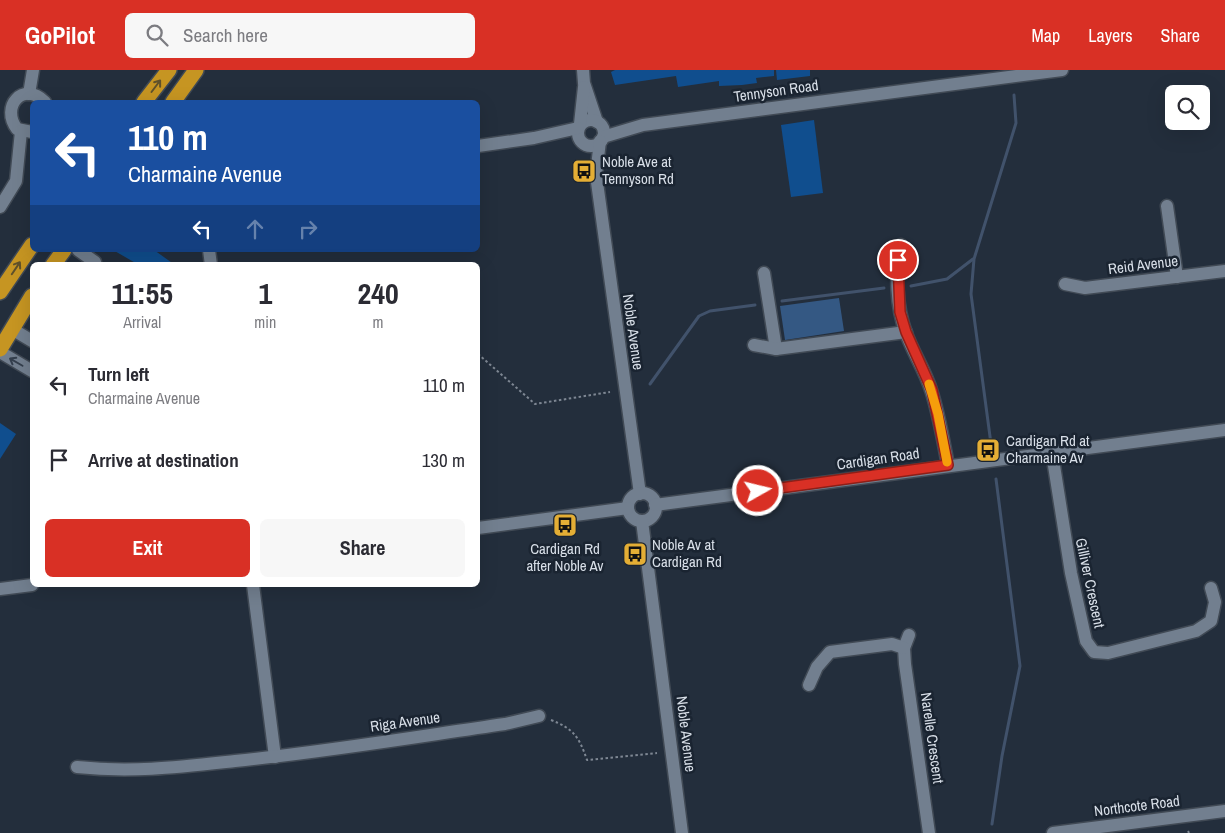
<!DOCTYPE html>
<style>
:root{--surface:#fff;--page:#f7f7f7;--text:#2b2b33;--muted:#7c7c81;--accent:#d93025}
body{margin:0;font-family:"Archivo Narrow",sans-serif;background:var(--page);color:var(--text);height:100vh;display:flex;flex-direction:column;font-size:19px;white-space:nowrap}
*{box-sizing:border-box;margin:0}
p{font-size:16px;color:var(--muted)}
.icon{flex:none;width:28px;height:28px;fill:none;stroke:currentColor;stroke-width:2;stroke-linecap:round;stroke-linejoin:round}
.map{position:relative;flex:1;overflow:hidden}
.sheet{position:absolute;left:30px;top:192px;width:450px;height:325px;display:flex;flex-direction:column;background:var(--surface);border-radius:8px;box-shadow:0 5px 20px #0002}
.sheet>*{flex:none}
.hud{position:absolute;left:30px;top:30px;width:450px;height:152px;border-radius:8px;box-shadow:0 5px 20px #0002;background:#1a4fa0;color:#fff;overflow:hidden}
.controls{position:absolute;left:1165px;top:15px;display:grid;gap:10px}
.controls a{display:grid;place-items:center;width:45px;height:45px;border-radius:8px;background:var(--surface);box-shadow:0 5px 20px #0002;font-size:25px}
.pin{position:absolute;display:grid;place-items:center;width:42px;height:42px;color:#fff;margin:-21px;border:2px solid #fff;border-radius:50%;box-shadow:0 1px 5px #0007}
.me{position:absolute;width:55px;margin:-28px;rotate:82deg;stroke-linejoin:round;filter:drop-shadow(0 0 4px #0008)}
.turn{display:flex;align-items:center;gap:18px;height:105px;padding:0 15px;font-size:22px}
.turn .icon{width:65px;height:65px;stroke-width:2.5}
.turn b{display:block;font-size:35px;line-height:42px}
.lanes{display:flex;align-items:center;height:48px;padding:0 15px;background:#0003;justify-content:center;gap:25px;direction:ltr}
.lanes .off{opacity:.35}
.eta{display:flex;justify-content:space-evenly;align-items:center;height:85px;text-align:center}
.eta b{font-size:30px;font-weight:700;line-height:35px}
.action{display:flex;gap:10px;margin-top:auto;padding:10px 15px}
.action a{flex:1;height:58px;border-radius:8px;background:var(--accent);color:#fff;font-size:20px;font-weight:700;line-height:58px;text-align:center}
.action a+a{background:var(--page);color:var(--text)}
ul{padding:0;list-style:none}
li{display:flex;align-items:center;gap:15px;height:75px;padding:0 15px}
li div{flex:1}
li b{display:block;font-size:19px}
li em{font-style:normal}
header{display:flex;align-items:center;gap:30px;box-sizing:border-box;height:70px;padding:0 25px;background:var(--accent);color:#fff}
header strong{font-size:24px}
nav{display:flex;gap:28px;margin-inline-start:auto;font-size:18px}
.search{width:350px;height:45px;background:var(--page);display:flex;align-items:center;gap:12px;box-sizing:border-box;padding:0 18px;border-radius:8px;color:var(--muted);font-size:19px}
.map>svg:first-child{display:block}
</style>
<header>
<strong>GoPilot</strong>
<div class="search"><svg class="icon" aria-label="search" viewBox="0 0 24 24"><circle cx="10" cy="10" r="6"/><path d="M15 15l6 6"/></svg>Search here</div>
<nav><a>Map</a><a>Layers</a><a>Share</a></nav>
</header>
<div class="map">
<svg width="1225" height="763" viewBox="0 0 1225 763">
<rect width="100%" height="100%" fill="#232e3c"/>
<path fill="#345883" d="M839,228l5,33 -59,9 -5,-34z"/>
<g fill="none" stroke-linecap="round" stroke-linejoin="round">
<g stroke="#41526b" stroke-width="3">
<path d="M911,216l36,-7 26,-20"/>
<path d="M782,231l102,-13"/>
<path d="M650,314l49,-68 11,-5 45,-6"/>
<path d="M991,374l-20,-150 3,-35 42,-136 -2,-28"/>
<path d="M992,754l10,-68 18,-90 -24,-187"/>
</g>
</g>
<g fill="#104e8e">
<path d="M615,0h159v6l-18,2 1,5 -15,2 -23,1v-5l-41,6 -2,-11 -61,9 -4,-13z"/>
<path d="M776,0h34v6l-33,4z"/>
<path d="M814,50l9,73 -32,4 -10,-72z"/>
<path d="M113,180h41l21,15h-36z"/>
<path d="M0,353l16,11 -16,25z"/>
</g>
<g fill="none" stroke-linecap="round" stroke-linejoin="round">
<g stroke="#414a55" stroke-width="15">
<g id="minor">
<path d="M583,0l1,13 13,39"/>
<path d="M29,24l4,-24"/>
<circle cx="591" cy="63" r="13"/>
<path d="M580,54l4,-37"/>
<path d="M32,62l-15,-3c-17,-22 6,-49 28,-27"/>
<path d="M603,67l40,-12 419,-55"/>
<path d="M600,71l-4,34 44,319"/>
<path d="M478,76l56,-8 44,-10"/>
<path d="M1167,136l10,71"/>
<path d="M0,137l16,-26 5,-50"/>
<path d="M901,175c-6,28 -5,61 5,88 7,20 19,37 25,57 8,24 12,50 17,75"/>
<path d="M78,180l17,12"/>
<path d="M209,180l2,15"/>
<path d="M764,203l12,76"/>
<path d="M1065,214l20,4 140,-17"/>
<path d="M12,259l20,12"/>
<path d="M754,275l22,4 130,-17"/>
<path d="M0,282l32,19"/>
<path d="M1052,383l19,120 15,68 8,11 14,1 88,-22 15,-10 4,-19 -4,-14"/>
<circle cx="642" cy="437" r="14"/>
<path d="M655,435l570,-75"/>
<path d="M642,451l40,312"/>
<path d="M478,458l150,-20"/>
<path d="M253,515l22,172"/>
<path d="M0,519l32,-4"/>
<path d="M909,565l-5,13 1,16 24,169"/>
<path d="M809,615l8,-18 13,-15 62,-8 12,4"/>
<path d="M77,697c55,6 103,0 158,-6 90,-9 180,-24 270,-37l34,-8"/>
<path d="M1053,763l172,-22"/>
</g>
</g>
<g stroke="#414a55" stroke-width="18">
<g id="highway">
<path d="M144,32l25,-32"/>
<path d="M173,32l23,-32"/>
<path d="M53,195l11,-15"/>
<path d="M0,222l32,-47"/>
<path d="M0,279l32,-53"/>
</g>
</g>
<g stroke="#7e8793" stroke-width="2" stroke-dasharray="2.5 2.5" stroke-linecap="butt">
<path d="M478,284l57,50 75,-12"/>
<path d="M551,650c23,9 28,17 36,40l70,-7"/>
<path d="M1188,761l1,2"/>
</g>
<use href="#minor" stroke="#727f8f" stroke-width="12"/>
<use href="#highway" stroke="#c69522" stroke-width="15"/>
</g>
<defs><path id="oneway-shaft" d="M-6 0H5M1.5-3L5.5 0L1.5 3" fill="none" stroke-width="1.6" stroke-linecap="round" stroke-linejoin="round" transform="scale(1.25)"/></defs>
<g stroke="#5f512b">
<use href="#oneway-shaft" transform="translate(156 16) rotate(-53)"/>
<use href="#oneway-shaft" transform="translate(16 198) rotate(-56)"/>
</g>
<use stroke="#343f4d" href="#oneway-shaft" transform="translate(16 292) rotate(-150)"/>
<g fill="none" stroke-linecap="round" stroke-linejoin="round">
<g stroke="#8d1f18" stroke-width="12">
<path id="route" d="M758,421l190,-26 -16,-75 -26,-58 -6,-20 -2,-52"/>
</g>
<use href="#route" stroke="#d93025" stroke-width="9"/>
<path stroke="#f59e0b" stroke-width="9" d="M929,314l9,30 9,48"/>
</g>
<defs>
<g id="bus-square" transform="scale(1.25)"><rect x="-9" y="-9" width="18" height="18" rx="4" fill="#e4ae35" stroke="#1a2431"/><path d="M-5-6H5V4H4V6H2V4H-2V6H-4V4H-5ZM-3.5-4V0h7V-4ZM-3.5 1.2v1.5H-2V1.2ZM2 1.2v1.5H3.5V1.2Z" fill="#111"/></g>
</defs>
<g fill-rule="evenodd">
<use href="#bus-square" x="584" y="101"/>
<use href="#bus-square" x="988" y="380"/>
<use href="#bus-square" x="565" y="455"/>
<use href="#bus-square" x="635" y="484"/>
</g>
<g text-anchor="middle" stroke-width="5" stroke-linejoin="round" paint-order="stroke">
<g font-size="15" fill="#d8dfe8" stroke="#1a2431">
<text transform="translate(776 21) rotate(-8)" y="5">Tennyson Road</text>
<text transform="translate(1143 195) rotate(-7)" y="5">Reid Avenue</text>
<text transform="translate(633 262) rotate(82)" y="5">Noble Avenue</text>
<text transform="translate(878 389) rotate(-8)" y="5">Cardigan Road</text>
<text transform="translate(1090 513) rotate(78)" y="5">Gilliver Crescent</text>
<text transform="translate(405 652) rotate(-8)" y="5">Riga Avenue</text>
<text transform="translate(686 664) rotate(83)" y="5">Noble Avenue</text>
<text transform="translate(932 668) rotate(82)" y="5">Narelle Crescent</text>
<text transform="translate(1137 736) rotate(-7)" y="5">Northcote Road</text>
</g>
<g font-size="15" fill="#d8dfe8" stroke="#1a2431" text-anchor="start">
<text x="602" y="97">Noble Ave at<tspan x="602" dy="17">Tennyson Rd</tspan></text>
<text x="1006" y="376">Cardigan Rd at<tspan x="1006" dy="17">Charmaine Av</tspan></text>
<text x="652" y="480">Noble Av at<tspan x="652" dy="17">Cardigan Rd</tspan></text>
<text x="565" y="484" text-anchor="middle">Cardigan Rd<tspan x="565" dy="17">after Noble Av</tspan></text>
</g>
</g>
</svg>
<div class="controls">
<a><svg class="icon" aria-label="search" viewBox="0 0 24 24"><circle cx="10" cy="10" r="6"/><path d="M15 15l6 6"/></svg></a>
</div>
<div class="pin" style="left:898px;top:190px;background:#d93025"><svg class="icon" aria-label="arrive" viewBox="0 0 24 24"><path d="M6 21V4h12l-3 4 3 4H6"/></svg></div>
<svg class="me" style="left:758px;top:421px" viewBox="-20 -20 40 40"><circle r="17" fill="#d93025" stroke="#fff" stroke-width="3"/><path d="M0-11L8 9 0 5-8 9z" fill="#fff"/></svg>
<div class="hud">
<div class="turn"><svg class="icon" aria-label="left" viewBox="0 0 24 24"><path d="M17 20v-9H6M10 6l-5 5 5 5"/></svg><div><b>110 m</b>Charmaine Avenue</div></div>
<div class="lanes"><svg class="icon" aria-label="left" viewBox="0 0 24 24"><path d="M17 20v-9H6M10 6l-5 5 5 5"/></svg><svg class="icon off" aria-label="ahead" viewBox="0 0 24 24"><path d="M12 20V5M6 11l6-6 6 6"/></svg><svg class="icon off" aria-label="right" viewBox="0 0 24 24"><path d="M7 20v-9h11M14 6l5 5-5 5"/></svg></div>
</div>
<section class="sheet">
<div class="eta">
<div><b>11:55</b><p>Arrival</p></div>
<div><b>1</b><p>min</p></div>
<div><b>240</b><p>m</p></div>
</div>
<ul>
<li><svg class="icon" aria-label="left" viewBox="0 0 24 24"><path d="M17 20v-9H6M10 6l-5 5 5 5"/></svg><div><b>Turn left</b><p>Charmaine Avenue</p></div><em>110 m</em></li>
<li><svg class="icon" aria-label="arrive" viewBox="0 0 24 24"><path d="M6 21V4h12l-3 4 3 4H6"/></svg><div><b>Arrive at destination</b></div><em>130 m</em></li>
</ul>
<div class="action"><a>Exit</a><a>Share</a></div>
</section>
</div>
